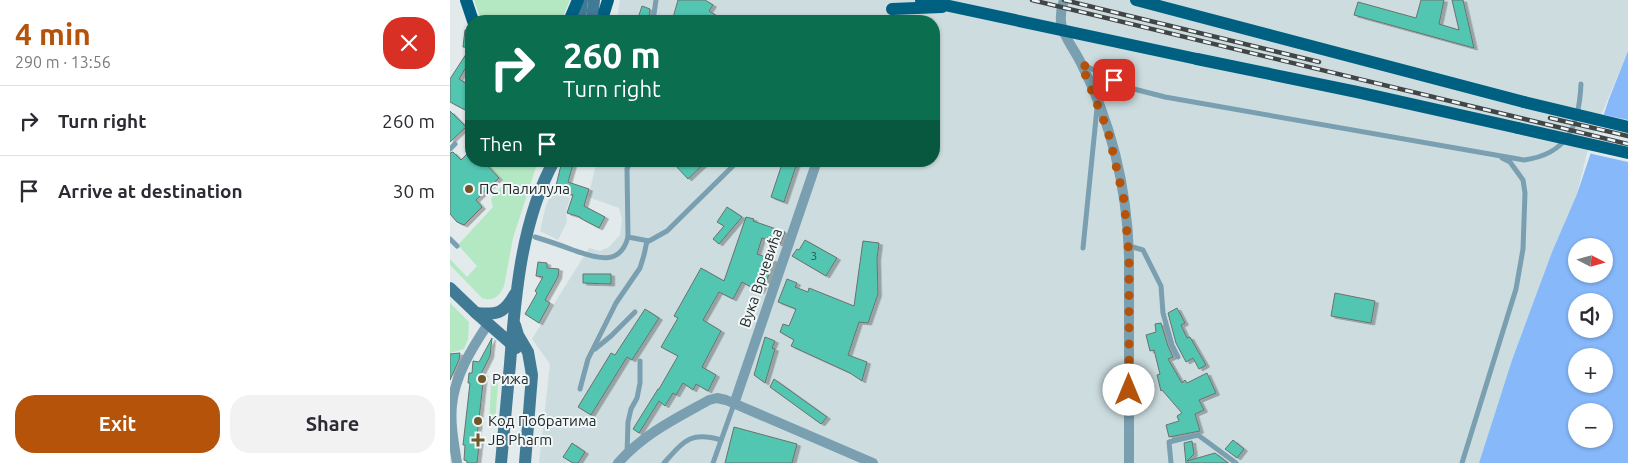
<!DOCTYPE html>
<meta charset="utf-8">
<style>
:root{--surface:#fff;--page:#f2f2f3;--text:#2b2b33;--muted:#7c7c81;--line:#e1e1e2;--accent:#b45309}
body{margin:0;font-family:Ubuntu,sans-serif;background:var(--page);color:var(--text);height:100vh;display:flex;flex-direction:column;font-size:19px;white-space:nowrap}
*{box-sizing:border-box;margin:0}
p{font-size:16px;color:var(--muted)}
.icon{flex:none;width:28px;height:28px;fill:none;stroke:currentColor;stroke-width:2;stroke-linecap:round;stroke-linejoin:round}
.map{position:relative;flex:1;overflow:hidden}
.details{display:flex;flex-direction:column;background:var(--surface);width:450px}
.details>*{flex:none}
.top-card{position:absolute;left:15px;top:15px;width:475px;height:152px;border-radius:20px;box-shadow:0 1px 4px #0004;background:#0b6e4f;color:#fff;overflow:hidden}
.needle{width:32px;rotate:96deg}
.tools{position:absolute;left:1118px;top:238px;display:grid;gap:10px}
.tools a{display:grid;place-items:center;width:45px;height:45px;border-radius:50%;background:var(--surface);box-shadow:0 1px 4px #0004;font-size:25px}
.pin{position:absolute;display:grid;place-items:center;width:42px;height:42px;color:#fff;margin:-21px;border-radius:10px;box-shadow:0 2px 8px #0006}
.me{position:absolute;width:55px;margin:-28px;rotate:0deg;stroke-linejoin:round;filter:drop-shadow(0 0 4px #0008)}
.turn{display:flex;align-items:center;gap:18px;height:105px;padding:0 15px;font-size:22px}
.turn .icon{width:65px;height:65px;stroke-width:2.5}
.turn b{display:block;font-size:35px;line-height:42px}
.then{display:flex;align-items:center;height:48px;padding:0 15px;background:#0003;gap:10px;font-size:19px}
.round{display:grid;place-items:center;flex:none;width:52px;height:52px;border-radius:20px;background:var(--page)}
.headline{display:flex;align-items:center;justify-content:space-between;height:85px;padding:0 15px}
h1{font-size:30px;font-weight:700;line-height:38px;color:var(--accent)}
.action{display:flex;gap:10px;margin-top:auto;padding:10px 15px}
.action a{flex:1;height:58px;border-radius:20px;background:var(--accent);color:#fff;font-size:20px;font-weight:700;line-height:58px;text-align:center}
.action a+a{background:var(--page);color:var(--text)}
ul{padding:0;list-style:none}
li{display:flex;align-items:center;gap:15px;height:70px;padding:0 15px;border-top:1px solid var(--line)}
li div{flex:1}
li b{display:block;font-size:19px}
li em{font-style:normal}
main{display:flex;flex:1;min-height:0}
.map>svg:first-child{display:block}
</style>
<main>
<section class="details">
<div class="headline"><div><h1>4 min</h1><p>290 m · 13:56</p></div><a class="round" style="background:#d93025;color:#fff"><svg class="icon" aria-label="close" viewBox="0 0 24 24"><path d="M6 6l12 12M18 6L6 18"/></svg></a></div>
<ul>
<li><svg class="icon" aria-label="right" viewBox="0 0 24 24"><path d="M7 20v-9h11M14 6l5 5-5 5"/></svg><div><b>Turn right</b></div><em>260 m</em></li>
<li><svg class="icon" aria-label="arrive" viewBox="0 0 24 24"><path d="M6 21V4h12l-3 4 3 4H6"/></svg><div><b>Arrive at destination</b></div><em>30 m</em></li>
</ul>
<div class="action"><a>Exit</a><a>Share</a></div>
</section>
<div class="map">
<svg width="1178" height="463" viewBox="0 0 1178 463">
<defs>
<filter id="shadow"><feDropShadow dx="3.5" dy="2" stdDeviation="0" flood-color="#0004"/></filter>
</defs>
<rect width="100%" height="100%" fill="#e2eaeb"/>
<g fill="#cddddf">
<path d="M170,0h1008v51l-39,93 -12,50 -25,58 -40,108 -33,103h-940l11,-99 -18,-25 57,-91 11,3 9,-4 11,-12 2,-15 -3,-12 -31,-11 9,-36h337v-140h-317z"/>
<path d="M102,191l18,7 -4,14 1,10 -9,18 -18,-9 5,-22z"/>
</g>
<g fill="#b3e8c3">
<path d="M24,0h96l-9,21h-78l-4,-7z"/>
<path d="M34,161h54l-25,77 -9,48c-4,10 -11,16 -22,12l-32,-33v-6l17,18 10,-11 -19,-21 35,-38 -2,-8 11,-13v-7z"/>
<path d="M0,303l19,19 -1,17 -4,10 -14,4z"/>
<path d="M43,383h4l1,2 -3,37 -2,2h-4l2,-40z"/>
</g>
<path fill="#86b8fa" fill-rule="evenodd" d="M1178,51v412h-149l33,-103 40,-108 25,-58 32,-95zM1126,246h28v28h-28zM1126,301h28v28h-28zM1126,356h28v28h-28zM1126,411h28v28h-28z"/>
<path fill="#e2eaeb" d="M1151,114l27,6v42l-40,-9z"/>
<g fill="#53c6b1" stroke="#6a716f" filter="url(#shadow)">
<path d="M228,0h27l8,5 -4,6 16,10h-53z"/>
<path d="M971,0h23l-5,24 20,6 -7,-30h11l11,48 -120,-33 4,-13 58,16z"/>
<path d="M192,6l8,3 -1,12h-12z"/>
<path d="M15,30h6v29l-12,20 12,7v27l-21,-11v-23l20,-31 -7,-1z"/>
<path d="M0,111l16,16 -16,15z"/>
<path d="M3,152l8,8 7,-7 3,3v5h12l16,17 -23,22 6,7 -18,18 -7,-3 -7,-8v-61z"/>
<path d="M112,161h12l-6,21 21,7 -5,17 21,11 -6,11 -19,-10v-1l-13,-4 6,-18 -18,-5z"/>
<path d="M227,161h30l-19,18 -14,-15z"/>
<path d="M333,161l14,2 -13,39 -13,-5z"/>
<path d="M277,207l15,10 -23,27 -6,-5 11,-13 -7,-4z"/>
<path d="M296,217l8,2 -1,2 32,11 -5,12 -18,-6 -5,16 17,6 -7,20 -7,12 -18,-10 -9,17 -14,-7 -16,28 18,11 -19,36 14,8 -8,16 -12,-7 -3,6 -10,-7 -7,12 -3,-2 -8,13 -6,-5 -20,32 -6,-4 25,-40h1l19,-33 -17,-9 17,-29 -4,-2 27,-48 23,13z"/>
<path d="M355,240l32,18 -11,18 -34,-20 5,-7 2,1z"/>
<path d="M413,241l16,2 -2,16 1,35 -10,29 -9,-1 -11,33 19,7 -5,19 -12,-8 -59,-27 3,-6 -14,-8 3,-8 6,2 7,-17 -18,-7 9,-23 10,4 -2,4 13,5 1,-4 45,18z"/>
<path d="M88,262l9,1v5l12,1 -1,8 -13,23 5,3 -11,20 -14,-9 12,-21 -2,-2 8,-14 -7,-1z"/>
<path d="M133,274h28v10l-28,-1z"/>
<path d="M885,293l40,8 -4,22 -40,-7z"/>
<path d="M727,308l8,15 -4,2 6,13 3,-1 16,28 -7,4 -6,-11 -7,4 -10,-19 -8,-30z"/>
<path d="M195,309l14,9 -27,42 -5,-3 -36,58 -13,-8 33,-54 4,2z"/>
<path d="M711,323l7,23 5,11 -5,2 14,24 3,-3 2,3 20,-10 9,20 -17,7 5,10 -9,4 5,17 -31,6 -3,-12 13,-4 -2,-5 5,-3 -20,-23 -1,1 -4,-16 3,-1 -6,-24 -4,1 -4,-16 10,-3 -1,-8z"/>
<path d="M315,337l10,4 -3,7 3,1 -10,34 -11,-8z"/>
<path d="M42,338l-2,18 -9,18h3l-7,63 3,1 -3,25h-10v-2l-3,-1 1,-15h-2l7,-62h-2l1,-10h3l1,-12 6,1z"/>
<path d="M10,353l-1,7 -9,20v-26z"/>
<path d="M324,379l53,38 -6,7 -51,-37z"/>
<path d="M284,427l63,17 -5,19h-67z"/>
<path d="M783,440l11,9 -7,9 -12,-9z"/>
<path d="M742,441l2,13 -7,7 28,-8 13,10h-42l-2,-20z"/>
<path d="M122,443l13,9 -7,11h-5l-10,-6z"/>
</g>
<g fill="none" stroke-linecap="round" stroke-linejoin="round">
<g stroke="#7a9fb1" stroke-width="5">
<path d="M203,21l3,-21"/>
<path d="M634,65l46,23 35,9 359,63c44,-6 55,-34 57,-76"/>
<path d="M0,149l5,-5"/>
<path d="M85,237c13,4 25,8 38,13 21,7 47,18 55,-13l-1,-68 3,-8"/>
<path d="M178,237l21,4 18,-10 71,-70"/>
<path d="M0,239l7,7"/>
<path d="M679,246l14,4 18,36 2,27 9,32 6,12"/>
<path d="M633,248l14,-140"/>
<path d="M145,349l16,-13 24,-24"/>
<path d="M130,389l8,-30 28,-56 24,-35 4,-13 3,-14"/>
<path d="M177,453l1,-31 3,-13 6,-11 3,-15v-22"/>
<path d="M214,463c20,-22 26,-32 57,-23"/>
<path d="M263,463l21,-59"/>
<path d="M721,463l-2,-21 29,-7 38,28"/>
<path d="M1012,463l54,-174 7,-40 2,-56 -2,-13 -13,-18 -8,-4"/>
</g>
<g stroke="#7a9fb1" stroke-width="10">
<path d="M614,0c-10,29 5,39 17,63 30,59 46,126 48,192v208"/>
<path d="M284,404l83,-243"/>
<path d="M7,463c-3,-19 -7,-39 -5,-58 3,-30 20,-57 36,-81"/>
<path d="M168,463c27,-30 57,-44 91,-63l8,-2 9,2 147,63"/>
</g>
<g stroke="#407a95" stroke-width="12">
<path d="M130,21l2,-21"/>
<path d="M142,21l2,-21"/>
<path d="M0,288l26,25 40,35"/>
<path d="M26,313c21,2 28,1 39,-19"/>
<path d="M65,325l3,10 10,17 4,23 -7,88"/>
<path d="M51,463c3,-33 6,-66 9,-99 5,-67 11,-143 44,-203"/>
</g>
<g stroke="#006081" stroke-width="12">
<path d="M16,0l7,21"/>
<path d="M686,0l388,102"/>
<path d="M442,9l50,-2"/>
<path d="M154,13l4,-13"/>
<path d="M119,21l9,-21"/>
<path d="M747,59l160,33 161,36"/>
</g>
<g stroke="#424546" stroke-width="4.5">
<g id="rail">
<path d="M582,0l596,144"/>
<path d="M614,0l255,62"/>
<path d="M1100,118l78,18"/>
</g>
</g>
<use href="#rail" stroke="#f0f7f8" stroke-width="2.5" stroke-dasharray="8" stroke-linecap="butt"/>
<g stroke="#006081" stroke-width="12">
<path d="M471,0l276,59"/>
<path d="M1074,102l104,25"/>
<path d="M1068,128l110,25"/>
</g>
</g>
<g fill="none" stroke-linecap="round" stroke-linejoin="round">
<path stroke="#b45309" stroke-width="9" stroke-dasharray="0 16.2" d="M664,80l-33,-16 27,67 16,69 5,55v135"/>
</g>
<g fill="#715628" stroke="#f0f7f8" stroke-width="2">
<circle cx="19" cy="189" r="5"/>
<circle cx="32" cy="379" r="5"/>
<circle cx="28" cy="421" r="5"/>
<path d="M25.5 432.5h5v5h5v5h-5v5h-5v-5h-5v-5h5z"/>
</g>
<g text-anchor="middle" stroke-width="4" stroke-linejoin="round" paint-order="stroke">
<g font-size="12" fill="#31504b">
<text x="364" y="260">3</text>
</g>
<g font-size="15" fill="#262829" stroke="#f0f7f8" text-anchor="start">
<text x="29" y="194">ПС Палилула</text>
<text x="42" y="384">Рижа</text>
<text x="38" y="426">Код Побратима</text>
<text x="38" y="445">JB Pharm</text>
</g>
<g font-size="15" fill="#262829" stroke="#f0f7f8">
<text transform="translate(311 278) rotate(-71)" y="5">Вука Врчевића</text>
</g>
</g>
</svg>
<div class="tools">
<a><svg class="needle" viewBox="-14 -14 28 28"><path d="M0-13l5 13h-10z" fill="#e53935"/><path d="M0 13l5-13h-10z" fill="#7c7c81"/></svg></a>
<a><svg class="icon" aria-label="sound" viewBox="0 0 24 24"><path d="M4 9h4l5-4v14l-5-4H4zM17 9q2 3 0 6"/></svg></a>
<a>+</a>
<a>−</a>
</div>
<div class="pin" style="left:664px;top:80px;background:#d93025"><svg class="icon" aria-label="arrive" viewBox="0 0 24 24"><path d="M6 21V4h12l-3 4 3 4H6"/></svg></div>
<svg class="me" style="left:679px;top:390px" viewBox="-20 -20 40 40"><circle r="19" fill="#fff"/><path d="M0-13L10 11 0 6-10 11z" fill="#b45309"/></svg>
<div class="top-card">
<div class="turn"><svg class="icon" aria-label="right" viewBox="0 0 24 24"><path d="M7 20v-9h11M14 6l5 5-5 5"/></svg><div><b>260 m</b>Turn right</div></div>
<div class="then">Then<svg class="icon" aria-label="arrive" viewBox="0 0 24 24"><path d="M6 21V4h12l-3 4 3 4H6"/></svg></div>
</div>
</div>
</main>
